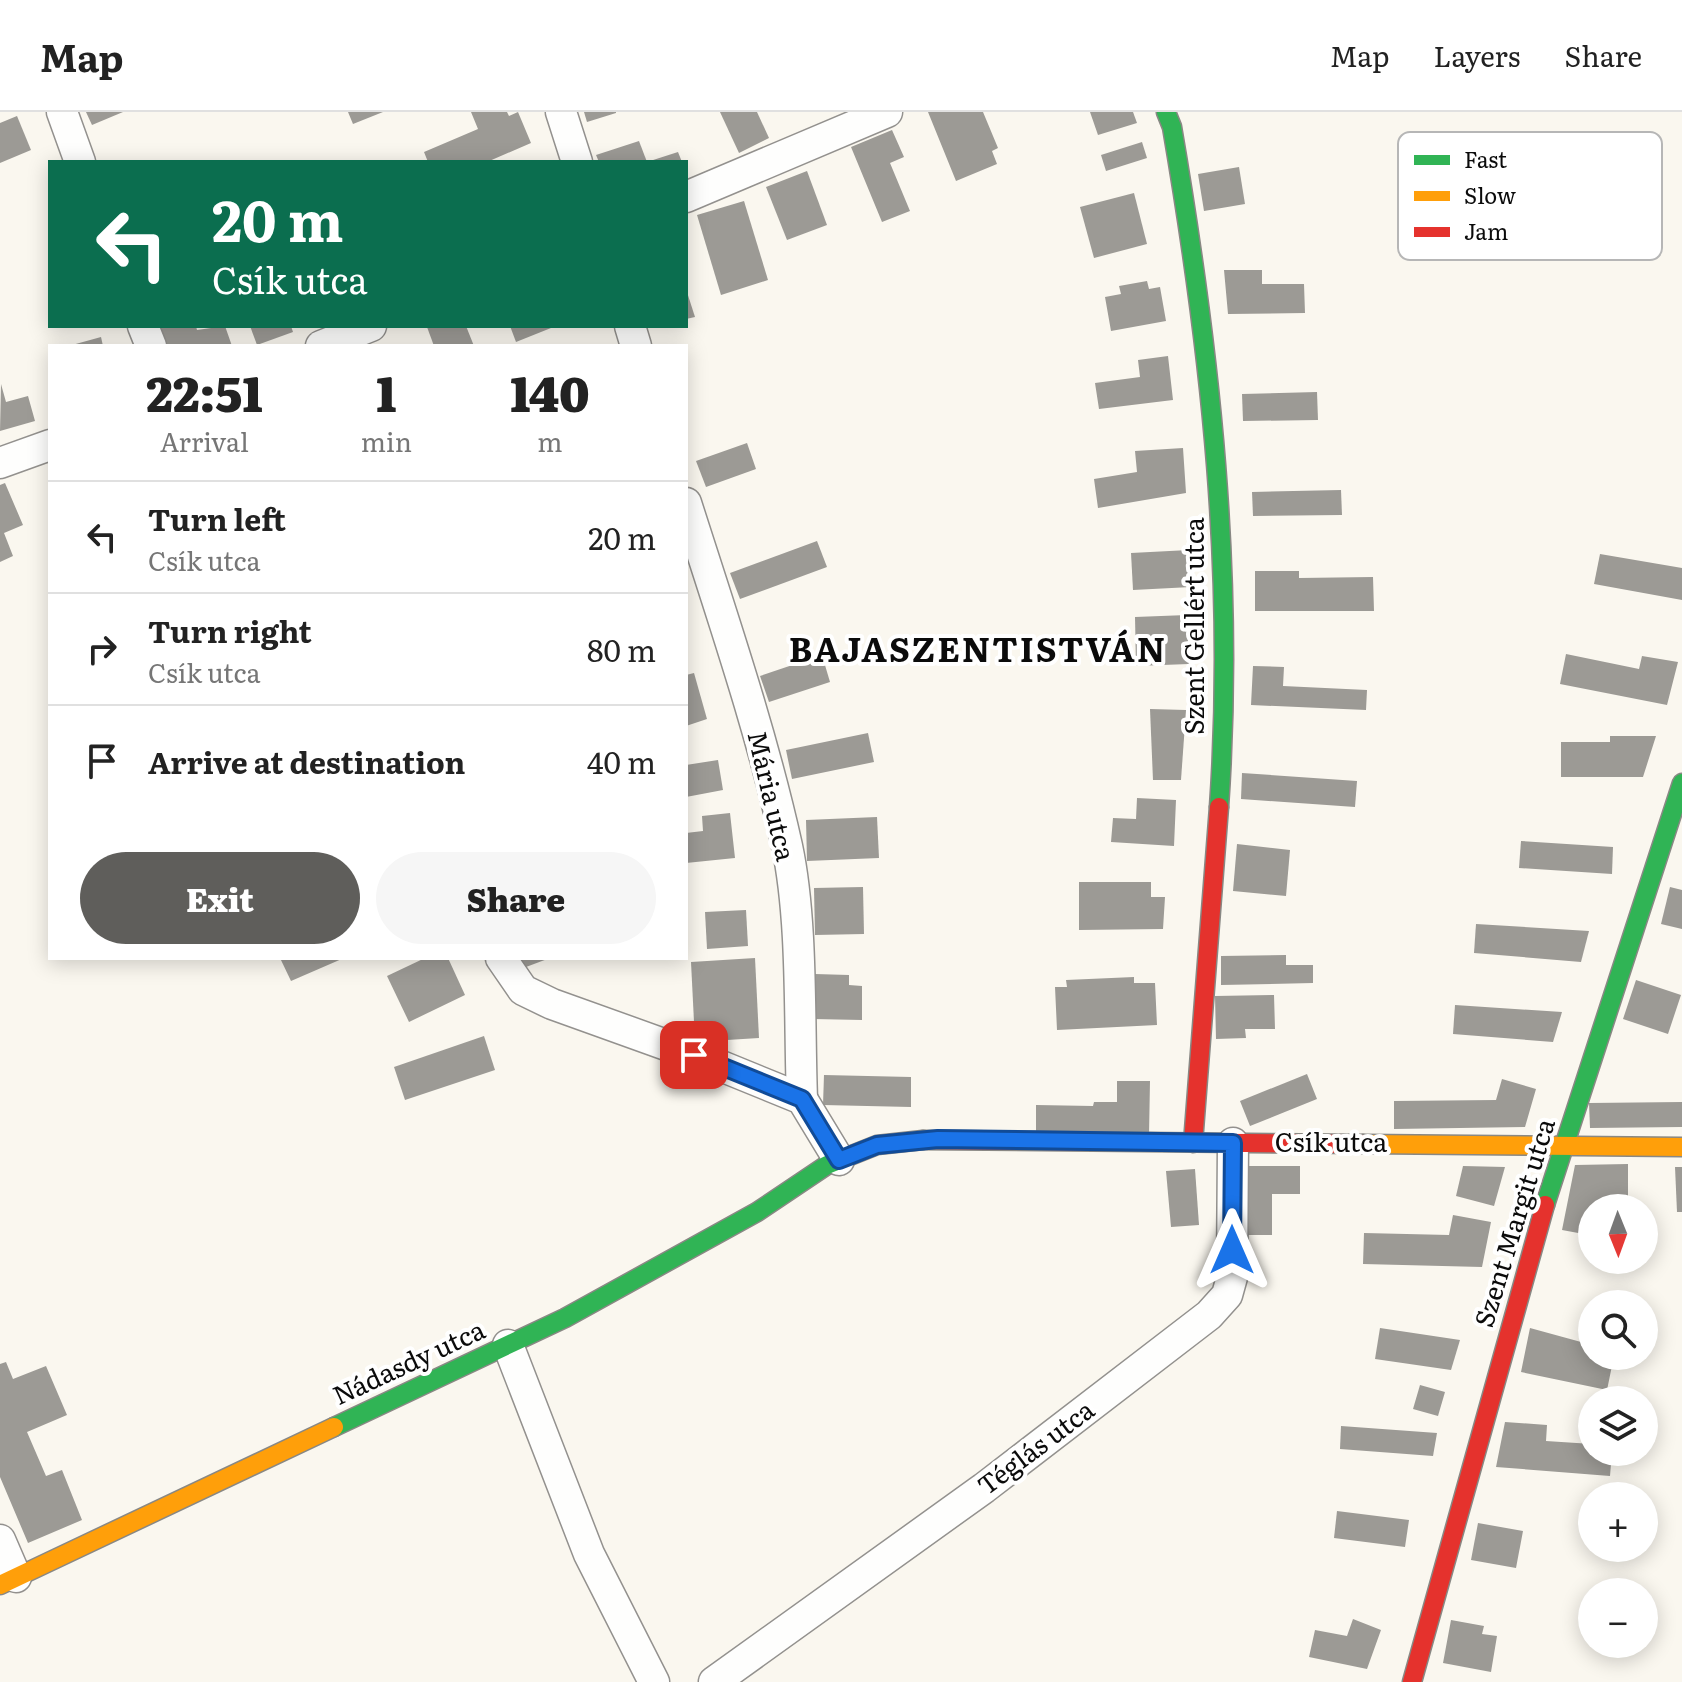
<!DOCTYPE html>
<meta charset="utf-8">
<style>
:root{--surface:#fff;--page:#f6f6f6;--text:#222;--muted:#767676;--line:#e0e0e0;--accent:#5f5e5b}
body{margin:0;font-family:Literata,serif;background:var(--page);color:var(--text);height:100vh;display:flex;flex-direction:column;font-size:30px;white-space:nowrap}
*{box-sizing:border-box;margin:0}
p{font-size:26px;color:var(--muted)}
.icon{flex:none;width:44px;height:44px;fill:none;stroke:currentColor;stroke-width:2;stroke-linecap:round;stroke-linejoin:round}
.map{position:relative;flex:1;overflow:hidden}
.side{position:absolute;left:48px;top:232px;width:640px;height:616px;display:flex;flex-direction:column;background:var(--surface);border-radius:0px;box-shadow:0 4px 20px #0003}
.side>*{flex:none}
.banner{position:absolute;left:48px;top:48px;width:640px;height:168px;border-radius:0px;box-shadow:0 4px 20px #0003;background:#0b6e4f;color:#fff;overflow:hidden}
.needle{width:52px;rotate:179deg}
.buttons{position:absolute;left:1578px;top:1082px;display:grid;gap:16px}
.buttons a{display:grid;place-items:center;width:80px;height:80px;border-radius:50%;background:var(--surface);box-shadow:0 4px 20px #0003;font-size:40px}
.pin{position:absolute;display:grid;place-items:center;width:68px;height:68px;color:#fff;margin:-34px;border-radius:16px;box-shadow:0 4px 12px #0006}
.me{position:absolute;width:88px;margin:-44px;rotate:0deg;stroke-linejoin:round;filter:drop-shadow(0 0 6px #0008)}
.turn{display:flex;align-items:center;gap:28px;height:168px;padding:0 32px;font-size:36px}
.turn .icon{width:104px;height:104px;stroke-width:2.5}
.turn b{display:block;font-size:56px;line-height:68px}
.eta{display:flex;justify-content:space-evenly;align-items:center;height:136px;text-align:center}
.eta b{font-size:48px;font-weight:800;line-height:56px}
.primary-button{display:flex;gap:16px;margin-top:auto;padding:16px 32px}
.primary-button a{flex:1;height:92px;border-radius:48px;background:var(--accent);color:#fff;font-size:32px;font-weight:800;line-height:92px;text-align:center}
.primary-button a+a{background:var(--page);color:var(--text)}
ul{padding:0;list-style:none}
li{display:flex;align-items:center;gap:24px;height:112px;padding:0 32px;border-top:2px solid var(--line)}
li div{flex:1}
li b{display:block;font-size:30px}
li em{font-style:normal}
header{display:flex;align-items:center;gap:48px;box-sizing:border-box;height:112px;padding:0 40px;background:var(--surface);border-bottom:2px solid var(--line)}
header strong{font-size:38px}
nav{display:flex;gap:44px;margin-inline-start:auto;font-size:28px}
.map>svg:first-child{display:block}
</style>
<header>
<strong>Map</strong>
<nav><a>Map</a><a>Layers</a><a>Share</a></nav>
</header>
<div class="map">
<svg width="1682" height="1570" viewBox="0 0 1682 1570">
<rect width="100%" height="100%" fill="#faf7ef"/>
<g fill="#9c9a95">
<path d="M86,0h37l-31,13z"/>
<path d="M348,0h35l-30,12z"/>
<path d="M471,0h36l2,4 9,-4 13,31 -44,19h-59l-4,-10 54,-23z"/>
<path d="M584,0h32v1l-29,9z"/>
<path d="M720,0h37l12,26 -30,15z"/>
<path d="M928,0h55l15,36 -6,3 5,13 -41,17z"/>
<path d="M1090,0h43l4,11 -39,12z"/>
<path d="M17,4l14,34 -31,13v-40z"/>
<path d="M892,18l12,27 -14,6 20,48 -28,11 -31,-75z"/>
<path d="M639,29l8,21h-48l-3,-7z"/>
<path d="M1142,30l5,16 -41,13 -5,-16z"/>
<path d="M678,40l4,10h-32v-1z"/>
<path d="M1239,55l6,37 -41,7 -6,-37z"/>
<path d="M807,59l20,54 -40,15 -21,-53z"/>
<path d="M1134,81l13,51 -53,14 -14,-51z"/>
<path d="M744,89l24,79 -47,15 -24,-80z"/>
<path d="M1224,158h38v14h42l1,29 -77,1z"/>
<path d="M1147,169l2,8 11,-2 6,34 -55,10 -6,-34 16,-3 -2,-8z"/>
<path d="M686,177l9,28 -9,2z"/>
<path d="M157,214h39l1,4 28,-4 7,20h-67z"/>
<path d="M250,214h41l2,6 -36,13z"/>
<path d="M430,214h36l8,20h-40l-7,-19z"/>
<path d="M510,214h46l-40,16z"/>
<path d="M101,225l2,9h-31v-1z"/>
<path d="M1168,244l5,44 -74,9 -4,-26 45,-6 -2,-17z"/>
<path d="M1,272l5,18 22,-6 7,25 -35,10z"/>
<path d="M1317,280l1,28 -75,1 -1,-27z"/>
<path d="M747,331l9,26 -50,18 -10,-26z"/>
<path d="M1183,336l3,45 -88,15 -4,-29 43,-7 -2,-21z"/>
<path d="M5,371l18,42 -19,8 9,23 -13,6v-77z"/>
<path d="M1341,378l1,25 -89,1 -1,-24z"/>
<path d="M817,429l10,26 -87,32 -10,-26z"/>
<path d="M1189,438l2,37 -58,3 -2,-37z"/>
<path d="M1600,442l82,14v32l-88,-16z"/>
<path d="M1255,459h44v7l74,-1 1,34h-119z"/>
<path d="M1187,503l2,49 -53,2 -1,-49z"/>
<path d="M1566,542l73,15 3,-13 36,6 -11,43 -107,-21z"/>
<path d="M822,543l8,27 -61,20 -9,-26z"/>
<path d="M1253,554l31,1 -1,19 84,4 -1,20 -115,-5z"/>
<path d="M694,561l13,46 -21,7v-51z"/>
<path d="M1150,597l36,1 -5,70h-28z"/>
<path d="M868,621l6,29 -82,17 -6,-29z"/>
<path d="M1610,624h46l-13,41h-82v-35h49z"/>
<path d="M718,648l5,30 -37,7v-32z"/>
<path d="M1242,661l115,8 -2,26 -114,-8z"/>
<path d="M1137,686l39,2 -2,46 -63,-4 2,-24 23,1z"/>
<path d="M730,701l5,45 -49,5v-30l17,-2 -1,-15z"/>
<path d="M877,705l2,41 -72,3 -1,-41z"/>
<path d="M1521,729l92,6 -1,27 -93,-6z"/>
<path d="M1237,732l53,6 -4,46 -53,-5z"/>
<path d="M1079,770h72v15h14l-2,32 -84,1z"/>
<path d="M863,775l1,47 -49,1 -1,-47z"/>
<path d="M1670,775l12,3v39l-21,-5z"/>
<path d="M746,798l2,36 -41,3 -2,-37z"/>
<path d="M1476,812l113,7 -8,31 -107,-9z"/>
<path d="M1286,843v10h27v18l-92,2v-29z"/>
<path d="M280,846h64l-53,23z"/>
<path d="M425,846h23l17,37 -56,27 -22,-46z"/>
<path d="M513,846h37l-32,12z"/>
<path d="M755,846l4,80 -64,4 -4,-80z"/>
<path d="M815,862l34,1v10l13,1v34l-49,-1z"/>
<path d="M1134,865v6h21l2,42 -100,5 -2,-43h12l-1,-7z"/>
<path d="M1636,868l45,15 -13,39 -45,-15z"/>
<path d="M1274,883l1,34h-30l1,9 -30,1 -1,-43z"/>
<path d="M1455,893l107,7 -9,30 -100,-8z"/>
<path d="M484,924l11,34 -90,30 -11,-33z"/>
<path d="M1307,962l10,25 -67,27 -10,-25z"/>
<path d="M824,963l87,2v30l-88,-2z"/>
<path d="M1502,967l34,10 -11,38 -131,2v-28l102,-1z"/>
<path d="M1117,969h33l-1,54 -113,-2v-28l57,1 1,-4h23z"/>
<path d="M1682,990v25l-92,1 -1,-25z"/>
<path d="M1628,1052v41l-36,3 -3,27 -27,-5 13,-65z"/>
<path d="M1242,1054h58v28h-28v41h-30z"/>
<path d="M1463,1054l42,1 -11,39 -38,-10z"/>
<path d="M1675,1055h7v45h-5z"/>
<path d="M1195,1057l4,56 -28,2 -5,-56z"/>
<path d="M1453,1103l38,7 -9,45 -119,-3 1,-31 85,2z"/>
<path d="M1380,1216l80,12 -9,30 -76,-11z"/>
<path d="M1530,1216l62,17v11h22l-7,34 -86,-18z"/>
<path d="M6,1250l7,17 33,-13 21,49 -40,17 19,44 16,-6 20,50 -54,23 -28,-66v-113z"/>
<path d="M1420,1273l25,7 -7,24 -25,-7z"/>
<path d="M1505,1310l42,3 -1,16 46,3v8h20l-2,24 -114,-9z"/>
<path d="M1341,1314l96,7 -4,23 -93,-7z"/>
<path d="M1337,1399l72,9 -4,27 -71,-9z"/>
<path d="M1478,1411l45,8 -7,37 -45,-8z"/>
<path d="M1353,1507l28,11 -14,39 -58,-12 6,-27 32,6z"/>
<path d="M1451,1508l33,6 -2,8 15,2 -6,36 -48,-9z"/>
</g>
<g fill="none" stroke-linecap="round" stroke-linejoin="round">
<g stroke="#93918e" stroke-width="33">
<g id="street">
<path d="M62,0l18,50"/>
<path d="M561,0l16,50"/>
<path d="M686,85l201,-85"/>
<path d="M143,214l8,20"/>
<path d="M630,214l6,20"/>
<path d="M321,234l50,-20"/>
<path d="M0,351l50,-18"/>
<path d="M686,391c36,113 75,226 101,343 16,75 12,175 15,253"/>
<path d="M501,846l22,32 29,14 142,51 108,44 37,61"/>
<path d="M508,1233l81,209 65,128"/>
<path d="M0,1428l16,37"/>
<path d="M714,1570l270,-194 225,-173 18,-20 5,-18 1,-134"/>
</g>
</g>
<g stroke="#898884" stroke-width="21">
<g id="fast">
<path d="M1166,0l6,15c39,228 63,448 47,680"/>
<path d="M1545,1093l137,-422"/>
<path d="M334,1315l231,-109 192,-106 70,-47 50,-20 46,-5"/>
</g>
</g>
<g stroke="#898884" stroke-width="21">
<g id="slow">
<path d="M1363,1032l319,3"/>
<path d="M0,1473l334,-158"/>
</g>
</g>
<g stroke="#898884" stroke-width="21">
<g id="jam">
<path d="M923,1028l440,4"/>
<path d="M1193,1031l26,-336"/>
<path d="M1412,1570l133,-477"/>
</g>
</g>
<use href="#street" stroke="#fefefd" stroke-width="30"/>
<use href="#fast" stroke="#30b455" stroke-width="18"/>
<use href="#slow" stroke="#ff9f0a" stroke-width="18"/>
<use href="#jam" stroke="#e5322d" stroke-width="18"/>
</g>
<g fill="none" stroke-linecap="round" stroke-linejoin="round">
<g stroke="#114b97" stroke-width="20">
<path id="route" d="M694,943l108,44 37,61 38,-15 61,-6 295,4 -1,107"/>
</g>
<use href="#route" stroke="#1a73e8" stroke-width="14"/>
</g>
<g text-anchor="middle" stroke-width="8" stroke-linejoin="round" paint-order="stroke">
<g font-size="26" fill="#0b0b0b" stroke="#fff">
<text transform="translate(1195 514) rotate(-90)" y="9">Szent Gellért utca</text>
<text transform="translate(771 684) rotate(77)" y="9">Mária utca</text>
<text x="1331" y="1040">Csík utca</text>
<text transform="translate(1515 1111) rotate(-73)" y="9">Szent Margit utca</text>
<text transform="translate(409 1251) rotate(-25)" y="9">Nádasdy utca</text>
<text transform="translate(1036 1336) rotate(-37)" y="9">Téglás utca</text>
</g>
<g font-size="34" font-weight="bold" letter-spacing="2" fill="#0b0b0b" stroke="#fff">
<text x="978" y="550">BAJASZENTISTVÁN</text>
</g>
</g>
<rect x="1398" y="20" width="264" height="128" rx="12" fill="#fff" stroke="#b6b6b6" stroke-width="2"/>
<rect x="1414" y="43" width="36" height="10" fill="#30b455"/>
<rect x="1414" y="79" width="36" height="10" fill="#ff9f0a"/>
<rect x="1414" y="115" width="36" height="10" fill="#e5322d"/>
<g font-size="22" fill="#0b0b0b">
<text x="1464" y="56">Fast</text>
<text x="1464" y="92">Slow</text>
<text x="1464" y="128">Jam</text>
</g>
</svg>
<div class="buttons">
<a><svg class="needle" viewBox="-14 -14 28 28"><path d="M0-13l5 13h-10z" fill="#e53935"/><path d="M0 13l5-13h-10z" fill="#767676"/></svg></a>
<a><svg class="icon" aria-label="search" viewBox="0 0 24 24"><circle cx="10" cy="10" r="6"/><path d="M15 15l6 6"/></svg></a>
<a><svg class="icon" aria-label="layers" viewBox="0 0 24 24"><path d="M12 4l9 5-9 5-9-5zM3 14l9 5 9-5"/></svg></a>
<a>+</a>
<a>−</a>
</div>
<div class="pin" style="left:694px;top:943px;background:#d93025"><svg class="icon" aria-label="arrive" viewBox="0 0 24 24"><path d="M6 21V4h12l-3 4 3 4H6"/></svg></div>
<svg class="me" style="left:1232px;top:1138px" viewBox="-20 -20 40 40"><path d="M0-17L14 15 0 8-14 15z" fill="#1a73e8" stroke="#fff" stroke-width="4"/></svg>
<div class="banner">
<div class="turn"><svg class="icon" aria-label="left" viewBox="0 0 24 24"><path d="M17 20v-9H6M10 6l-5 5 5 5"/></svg><div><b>20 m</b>Csík utca</div></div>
</div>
<section class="side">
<div class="eta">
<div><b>22:51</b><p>Arrival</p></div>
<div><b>1</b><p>min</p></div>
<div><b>140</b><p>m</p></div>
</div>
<ul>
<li><svg class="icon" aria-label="left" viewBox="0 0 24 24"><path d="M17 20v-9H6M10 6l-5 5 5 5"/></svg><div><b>Turn left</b><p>Csík utca</p></div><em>20 m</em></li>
<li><svg class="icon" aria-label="right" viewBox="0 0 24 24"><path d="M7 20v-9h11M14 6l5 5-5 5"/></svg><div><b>Turn right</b><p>Csík utca</p></div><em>80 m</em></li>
<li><svg class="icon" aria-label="arrive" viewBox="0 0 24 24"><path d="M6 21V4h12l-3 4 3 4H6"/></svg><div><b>Arrive at destination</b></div><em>40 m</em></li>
</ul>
<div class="primary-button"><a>Exit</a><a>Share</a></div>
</section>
</div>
